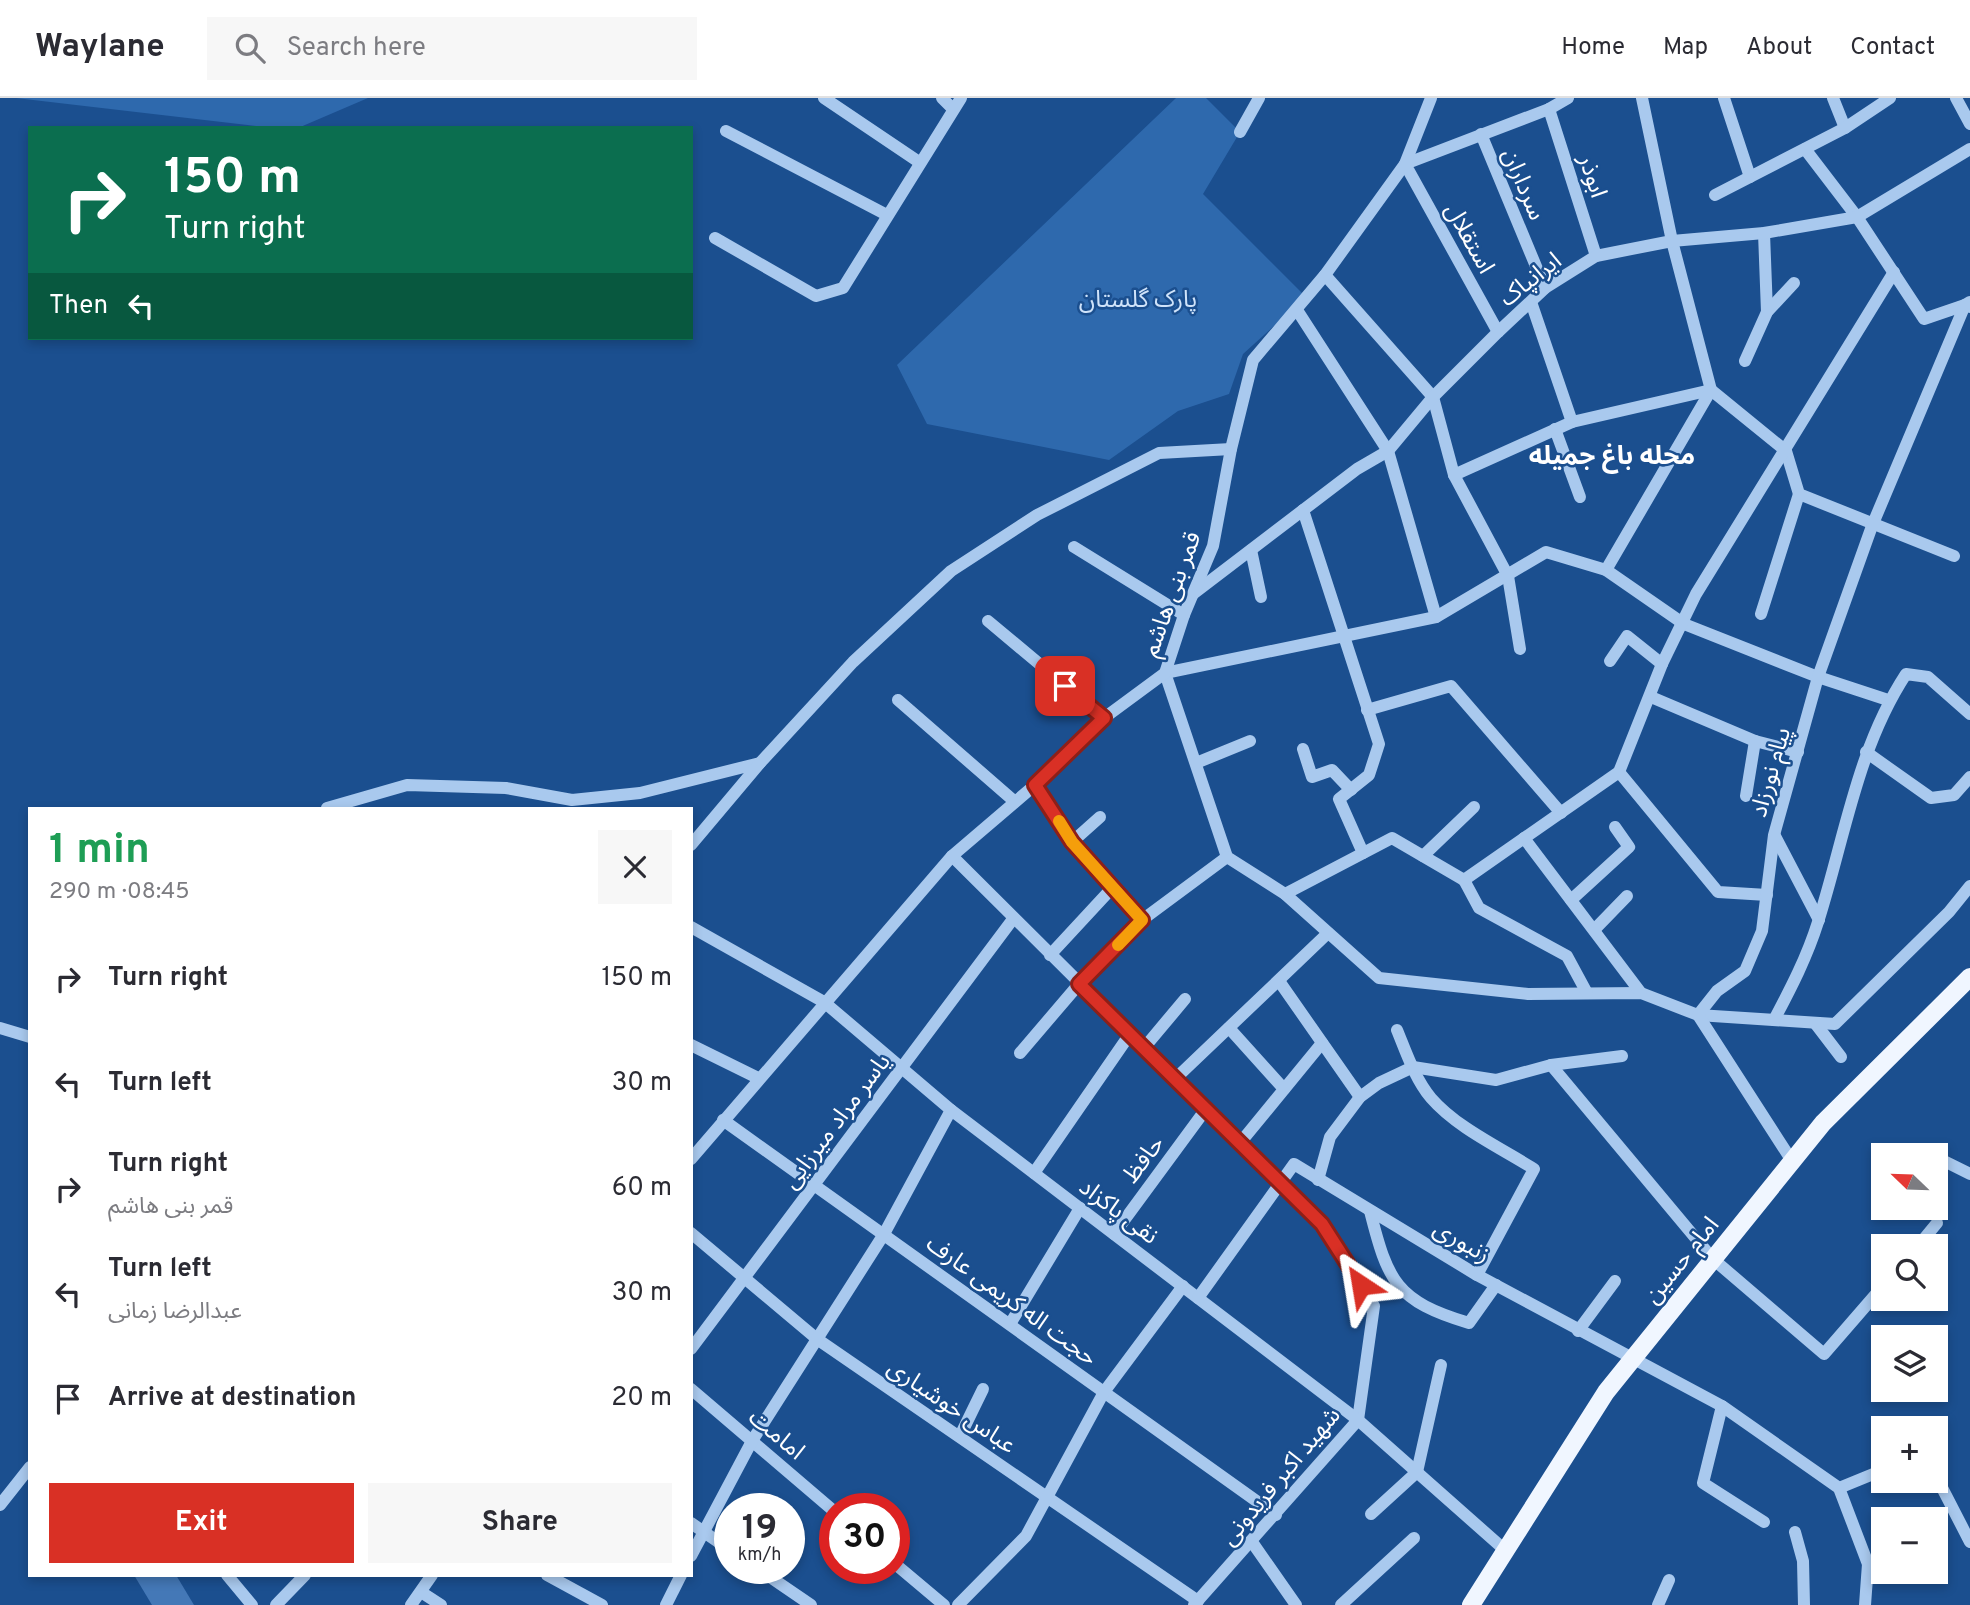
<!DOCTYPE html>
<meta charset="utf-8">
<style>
:root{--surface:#fff;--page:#f7f7f7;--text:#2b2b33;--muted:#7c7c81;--line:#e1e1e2;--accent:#d93025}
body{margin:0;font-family:Overpass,"Noto Sans Arabic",sans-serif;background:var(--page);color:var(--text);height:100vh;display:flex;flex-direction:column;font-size:26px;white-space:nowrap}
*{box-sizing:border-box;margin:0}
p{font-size:23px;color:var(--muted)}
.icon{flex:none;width:38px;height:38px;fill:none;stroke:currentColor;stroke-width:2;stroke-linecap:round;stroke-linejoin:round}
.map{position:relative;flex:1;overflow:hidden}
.side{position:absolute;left:28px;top:709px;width:665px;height:770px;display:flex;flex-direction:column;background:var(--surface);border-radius:0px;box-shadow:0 4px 10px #0003}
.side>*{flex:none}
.hud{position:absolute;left:28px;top:28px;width:665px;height:214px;border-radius:0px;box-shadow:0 4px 10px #0003;background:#0b6e4f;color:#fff;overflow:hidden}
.needle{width:46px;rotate:293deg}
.controls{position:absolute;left:1871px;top:1045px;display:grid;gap:14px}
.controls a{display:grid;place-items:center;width:77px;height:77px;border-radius:0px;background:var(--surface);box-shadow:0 4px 10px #0003;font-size:35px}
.speed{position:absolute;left:714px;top:1395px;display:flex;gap:14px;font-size:35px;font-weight:700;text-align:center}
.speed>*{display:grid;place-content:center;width:91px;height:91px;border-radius:50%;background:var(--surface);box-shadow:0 4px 10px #0003;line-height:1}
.speed small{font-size:18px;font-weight:400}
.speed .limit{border:10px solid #d22;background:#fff;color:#111}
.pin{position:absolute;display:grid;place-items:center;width:60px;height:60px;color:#fff;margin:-30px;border-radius:14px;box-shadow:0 4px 10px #0006}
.me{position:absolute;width:77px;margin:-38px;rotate:327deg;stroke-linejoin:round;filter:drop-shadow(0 0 5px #0008)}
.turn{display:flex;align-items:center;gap:24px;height:147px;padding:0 21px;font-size:32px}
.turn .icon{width:91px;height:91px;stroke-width:2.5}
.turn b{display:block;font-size:49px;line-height:60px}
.then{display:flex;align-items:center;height:66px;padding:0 21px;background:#0003;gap:14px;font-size:26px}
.round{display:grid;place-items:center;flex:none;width:74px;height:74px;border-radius:0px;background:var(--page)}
.head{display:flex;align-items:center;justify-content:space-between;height:119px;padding:0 21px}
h1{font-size:42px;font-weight:700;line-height:52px;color:#1e9e55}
.action{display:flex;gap:14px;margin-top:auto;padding:14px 21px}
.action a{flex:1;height:80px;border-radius:0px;background:var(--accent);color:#fff;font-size:28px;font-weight:700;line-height:80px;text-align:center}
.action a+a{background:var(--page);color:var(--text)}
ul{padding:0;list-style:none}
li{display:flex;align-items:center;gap:21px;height:105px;padding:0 21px}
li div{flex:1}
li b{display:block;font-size:26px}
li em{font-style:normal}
header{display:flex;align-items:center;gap:42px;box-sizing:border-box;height:98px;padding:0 35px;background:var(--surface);border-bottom:2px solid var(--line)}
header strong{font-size:33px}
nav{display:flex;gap:38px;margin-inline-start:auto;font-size:24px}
.search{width:490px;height:63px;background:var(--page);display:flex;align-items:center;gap:18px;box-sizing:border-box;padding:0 24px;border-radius:0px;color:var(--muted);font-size:26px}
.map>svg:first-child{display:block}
</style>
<header>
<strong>Waylane</strong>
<div class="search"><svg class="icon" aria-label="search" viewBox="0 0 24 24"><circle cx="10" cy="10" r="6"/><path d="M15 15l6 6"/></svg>Search here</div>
<nav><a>Home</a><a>Map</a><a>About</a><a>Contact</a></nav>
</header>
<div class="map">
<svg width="1970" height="1507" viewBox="0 0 1970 1507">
<rect width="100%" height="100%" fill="#1b4f8f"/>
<g fill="#2e69ad">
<path d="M16,0h352l-70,30h-25z"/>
<path d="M1176,0h30l34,34 -37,62 103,103 -63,57 -14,40 -51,17 -69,49 -182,-36 -30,-59z"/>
</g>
<path fill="#4478b7" d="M134,1477h42l18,30h-42z"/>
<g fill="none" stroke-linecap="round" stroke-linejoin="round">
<g stroke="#a9c9ee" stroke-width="12">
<path d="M824,0l95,64"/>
<path d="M942,0l10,10"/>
<path d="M1724,0l26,79"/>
<path d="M1833,0l12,30"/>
<path d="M1956,0l14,26"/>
<path d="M1549,11l47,147"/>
<path d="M726,33l161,84"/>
<path d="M1240,34l19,-34"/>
<path d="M1481,36l64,154"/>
<path d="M1805,51l52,68 67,102 41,-14 5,2"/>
<path d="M1715,97l130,-67 45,-30"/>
<path d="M1764,135l3,79"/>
<path d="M715,140l101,58 27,-8 118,-190"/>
<path d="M1325,177l108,122 21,78 54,101 12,73"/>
<path d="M1531,204l41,120"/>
<path d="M1297,212l91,141 48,166"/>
<path d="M1498,234l-93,-168 144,-55 19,-11"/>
<path d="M1745,263l22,-49 27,-29"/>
<path d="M1555,331l25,68"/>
<path d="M1454,377l118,-53 139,-32 75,61 13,43 155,62"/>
<path d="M1303,412l76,234 -10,31 -30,24 24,54"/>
<path d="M1074,449l110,68"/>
<path d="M1251,452l10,47"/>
<path d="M1606,472l105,-180 -39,-149 -30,-143"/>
<path d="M1193,496l164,-125 31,-18 45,-54 65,-65 47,-44 51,-32 76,-15 92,-8 93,-16 113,-68"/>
<path d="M1761,516l38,-120"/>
<path d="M988,523l116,97"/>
<path d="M1610,563l17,-25 35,28"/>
<path d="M1651,599l104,44 43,11"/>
<path d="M898,602l116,101"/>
<path d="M1888,602l-70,-23 -134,-53 -78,-54 -60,-18 -110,65 -271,56 62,184 58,37 94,84 149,16 113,-1 57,22 137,9 114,-112 21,-26"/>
<path d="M1367,612l84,-24 110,127"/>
<path d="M1303,651l9,28 20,-7 19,20"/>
<path d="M1866,654l65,46 23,-3 16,-18"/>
<path d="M1196,665l54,-22"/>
<path d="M1619,674l99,120 49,3"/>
<path d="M1035,687l37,57 70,78"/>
<path d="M1746,698l9,-55"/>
<path d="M327,710l80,-23 99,3 66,12 68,-7 120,-30"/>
<path d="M1775,738l44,84"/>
<path d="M1524,740l117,155"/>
<path d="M1072,744l28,-25"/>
<path d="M691,747l69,-82 93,-101 98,-91 86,-56 122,-62 72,-4"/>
<path d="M952,758l370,368 52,82 -16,114 -164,185"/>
<path d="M1423,758l51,-49"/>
<path d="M1464,782l15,28 88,48 20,37"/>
<path d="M1285,796l107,-56 72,42 155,-108 43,-108 34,-70 198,-322"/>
<path d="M1571,802l58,-53 -14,-20"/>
<path d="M691,829l133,75 127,108 407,310 148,131"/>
<path d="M1594,832l33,-34"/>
<path d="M1050,857l63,-68"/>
<path d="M1279,883l81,116"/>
<path d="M1774,922c17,-32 33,-63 44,-98 27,-85 39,-173 88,-248l22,3 42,37"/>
<path d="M1815,925l26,34"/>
<path d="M0,930l30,9"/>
<path d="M1229,930l55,61"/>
<path d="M1397,932c9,22 18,49 34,68 26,30 70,50 103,71l-57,106"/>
<path d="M691,947l67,33"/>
<path d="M1144,950l41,-49"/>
<path d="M1020,955l59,-69 63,-64 85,-63"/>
<path d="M1551,967l162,194 111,95 59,-68"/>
<path d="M1175,981l153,-146"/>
<path d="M723,1022l553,395"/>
<path d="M1240,1045l82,-100"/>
<path d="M691,1061l261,-303 83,-71 69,-67 61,-45 19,-58 29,-69 18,-97 22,-89 72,-85 80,-111 26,-66"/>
<path d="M1792,1063l-94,-146 19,-24 28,-20 17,-40 12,-96 44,-158 54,-151 93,-221 5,-3"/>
<path d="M1944,1063l26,13"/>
<path d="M1034,1075l96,-139"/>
<path d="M1318,1082l12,-43 30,-40 19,-14 34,-16 83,13 55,-15 71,-9"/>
<path d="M1370,1113c18,71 26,90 99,112l27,-38"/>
<path d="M691,1135l126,106 381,262"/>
<path d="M1114,1136l92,-125"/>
<path d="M1918,1148l19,-23"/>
<path d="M1198,1200l96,-134 183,111 245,131 117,82 29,76 -3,41"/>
<path d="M1010,1226l70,-116"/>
<path d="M1578,1233l37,-50"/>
<path d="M691,1251l322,-430"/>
<path d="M691,1291l144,123"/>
<path d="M1722,1308l-19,77 61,39"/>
<path d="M960,1338l23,-47"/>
<path d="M1936,1378l34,66"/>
<path d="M1839,1390l44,-18"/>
<path d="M0,1407l30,-38"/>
<path d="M1371,1416l46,-42 24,-107"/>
<path d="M691,1425l39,27"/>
<path d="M1795,1434l8,29 1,44"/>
<path d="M1252,1444l44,63"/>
<path d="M691,1458l61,-115 132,-207 67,-124"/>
<path d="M894,1465l50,42"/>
<path d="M757,1470l54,37"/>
<path d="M227,1477l25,30"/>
<path d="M547,1477l55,30"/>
<path d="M421,1494l20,13"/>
<path d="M276,1507l29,-30"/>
<path d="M411,1507l21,-30"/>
<path d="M666,1507l15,-30"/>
<path d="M958,1507l68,-69 78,-144 79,-106"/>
<path d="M1341,1507l73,-67"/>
<path d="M1658,1507l11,-25"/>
</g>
<path stroke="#f0f6ff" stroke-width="18" d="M1471,1507l135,-213 217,-269 147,-146"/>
</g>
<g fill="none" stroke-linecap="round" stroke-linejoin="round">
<g stroke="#8d1f18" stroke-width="18">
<path id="route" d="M1065,588l39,32 -69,67 37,57 70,78 -63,64 243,240 39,61"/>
</g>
<use href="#route" stroke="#d93025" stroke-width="12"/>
<path stroke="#f59e0b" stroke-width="12" d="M1059,723l13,21 70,78 -24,25"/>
</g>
<g text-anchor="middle" stroke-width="5" stroke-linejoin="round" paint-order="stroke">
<g font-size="24" fill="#fff" stroke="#1b4f8f">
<text transform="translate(1593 78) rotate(72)" y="8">ابوذر</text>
<text transform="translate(1524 86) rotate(67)" y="8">سرداران</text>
<text transform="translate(1470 140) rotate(61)" y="8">استقلال</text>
<text transform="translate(1530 181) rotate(-38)" y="8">ایرانپاک</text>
<text transform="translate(1171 496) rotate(-70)" y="8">قمر بنی هاشم</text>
<text transform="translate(1770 674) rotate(-74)" y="8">پیام نورزاد</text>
<text transform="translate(836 1023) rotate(-53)" y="8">یاسر مراد میرزایی</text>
<text transform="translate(1143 1061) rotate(-53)" y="8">حافظ</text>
<text transform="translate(1119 1113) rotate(37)" y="8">نقی پاکزاد</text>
<text transform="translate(1462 1143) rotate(30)" y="8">زنبوری</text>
<text transform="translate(1681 1162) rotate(-51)" y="8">امام حسین</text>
<text transform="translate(1012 1202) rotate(36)" y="8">حجت اله کریمی عارف</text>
<text transform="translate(952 1308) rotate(34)" y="8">عباس خوشیاری</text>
<text transform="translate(777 1336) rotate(40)" y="8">امامت</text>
<text transform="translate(1280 1378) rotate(-50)" y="8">شهید اکبر فریدونی</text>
</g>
<g font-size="24" fill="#cfe3fa" stroke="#1b4f8f">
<text x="1138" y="209">پارک گلستان</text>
</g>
<g font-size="26" font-weight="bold" fill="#fff" stroke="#1b4f8f">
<text x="1612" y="366">محله باغ‌ جمیله</text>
</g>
</g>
</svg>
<div class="controls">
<a><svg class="needle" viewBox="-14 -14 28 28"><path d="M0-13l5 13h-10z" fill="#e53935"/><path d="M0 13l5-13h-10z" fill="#7c7c81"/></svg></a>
<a><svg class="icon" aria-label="search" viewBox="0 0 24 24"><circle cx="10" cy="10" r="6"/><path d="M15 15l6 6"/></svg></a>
<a><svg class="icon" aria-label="layers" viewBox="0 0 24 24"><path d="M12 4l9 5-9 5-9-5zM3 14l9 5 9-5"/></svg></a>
<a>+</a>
<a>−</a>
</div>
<div class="speed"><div>19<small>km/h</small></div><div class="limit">30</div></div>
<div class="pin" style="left:1065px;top:588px;background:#d93025"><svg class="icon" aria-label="arrive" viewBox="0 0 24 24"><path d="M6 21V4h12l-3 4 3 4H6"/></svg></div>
<svg class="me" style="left:1361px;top:1187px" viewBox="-20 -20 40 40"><path d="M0-17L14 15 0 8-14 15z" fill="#d93025" stroke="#fff" stroke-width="4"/></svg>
<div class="hud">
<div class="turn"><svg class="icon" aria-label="right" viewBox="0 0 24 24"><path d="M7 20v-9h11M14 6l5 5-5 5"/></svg><div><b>150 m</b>Turn right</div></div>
<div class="then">Then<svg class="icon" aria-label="left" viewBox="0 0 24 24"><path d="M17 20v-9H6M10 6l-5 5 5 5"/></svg></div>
</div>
<section class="side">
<div class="head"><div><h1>1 min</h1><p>290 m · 08:45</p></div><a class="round"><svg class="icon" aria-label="close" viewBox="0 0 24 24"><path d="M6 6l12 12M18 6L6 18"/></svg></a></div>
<ul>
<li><svg class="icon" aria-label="right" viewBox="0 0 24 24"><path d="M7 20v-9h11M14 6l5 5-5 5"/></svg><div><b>Turn right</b></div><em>150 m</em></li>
<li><svg class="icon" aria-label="left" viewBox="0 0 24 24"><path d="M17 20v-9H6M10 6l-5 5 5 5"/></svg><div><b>Turn left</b></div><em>30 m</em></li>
<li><svg class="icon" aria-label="right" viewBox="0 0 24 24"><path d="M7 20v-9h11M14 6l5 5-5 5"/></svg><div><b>Turn right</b><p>قمر بنی هاشم</p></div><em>60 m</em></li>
<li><svg class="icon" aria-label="left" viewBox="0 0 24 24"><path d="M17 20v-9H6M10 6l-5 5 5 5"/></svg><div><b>Turn left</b><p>عبدالرضا زمانی</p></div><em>30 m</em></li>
<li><svg class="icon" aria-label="arrive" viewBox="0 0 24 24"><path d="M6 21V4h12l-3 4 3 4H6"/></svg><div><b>Arrive at destination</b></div><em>20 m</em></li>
</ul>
<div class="action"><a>Exit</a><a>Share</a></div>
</section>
</div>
